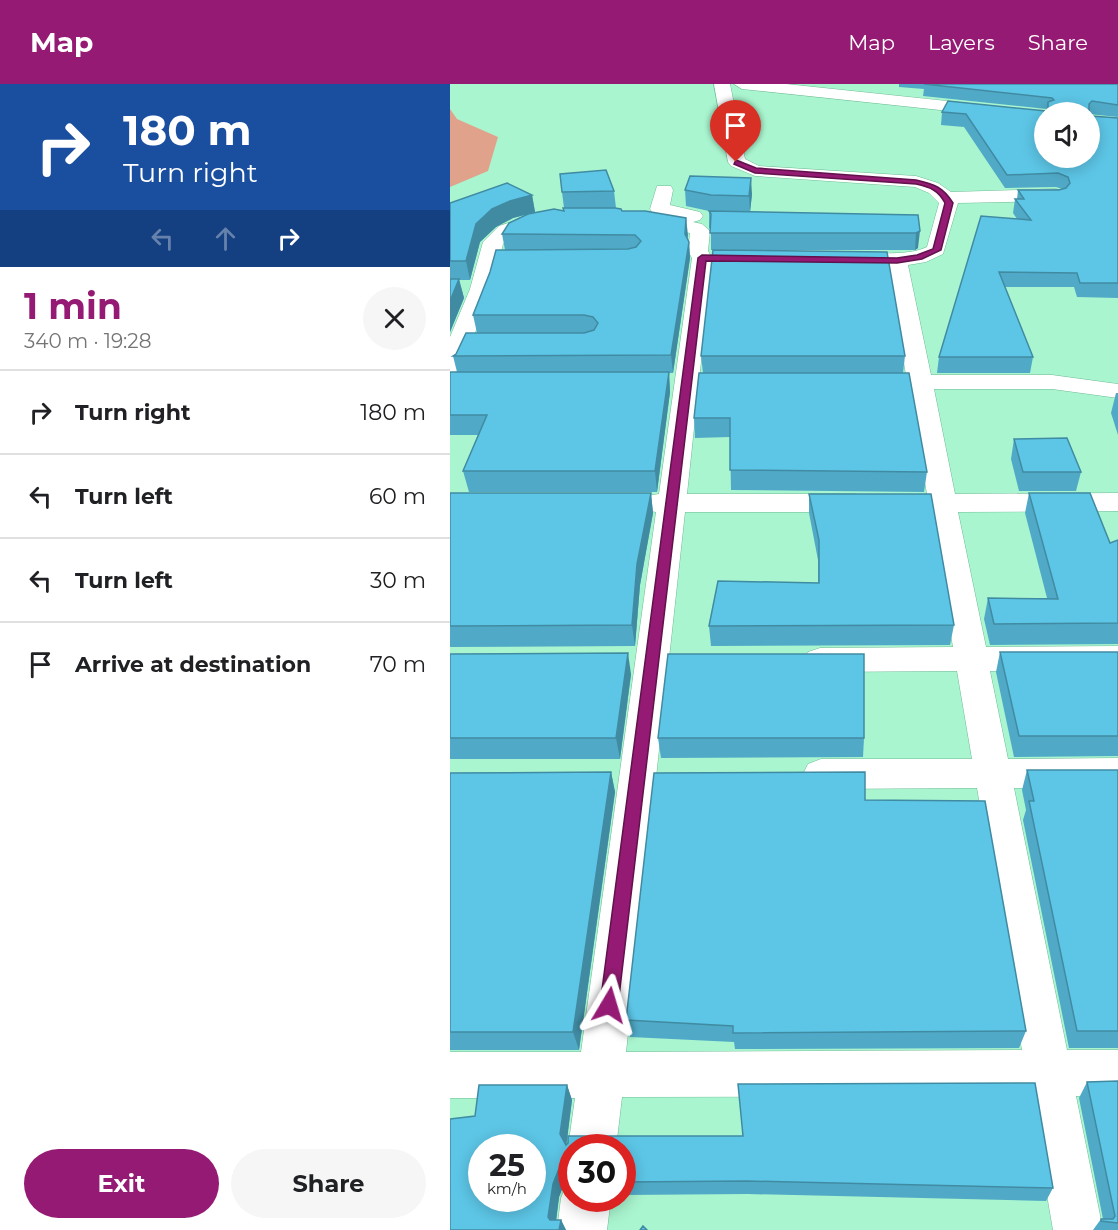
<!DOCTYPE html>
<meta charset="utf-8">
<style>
:root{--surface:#fff;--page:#f6f6f6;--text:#202124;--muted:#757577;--line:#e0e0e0;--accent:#951a74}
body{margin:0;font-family:Montserrat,sans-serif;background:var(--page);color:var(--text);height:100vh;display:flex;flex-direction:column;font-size:22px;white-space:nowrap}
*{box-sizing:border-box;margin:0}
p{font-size:20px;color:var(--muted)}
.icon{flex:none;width:33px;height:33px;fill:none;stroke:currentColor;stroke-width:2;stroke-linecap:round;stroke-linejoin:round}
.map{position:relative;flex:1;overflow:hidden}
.panel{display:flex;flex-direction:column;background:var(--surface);width:450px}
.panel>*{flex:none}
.hud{background:#1a4fa0;color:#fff;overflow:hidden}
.controls{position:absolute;left:584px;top:18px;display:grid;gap:12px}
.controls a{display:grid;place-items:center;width:66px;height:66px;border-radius:50%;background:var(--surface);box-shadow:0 3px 15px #0003;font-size:30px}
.speed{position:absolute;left:18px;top:1050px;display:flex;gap:12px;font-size:30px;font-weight:700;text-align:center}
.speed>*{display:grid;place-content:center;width:78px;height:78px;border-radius:50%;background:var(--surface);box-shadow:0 3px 15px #0003;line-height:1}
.speed small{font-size:15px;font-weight:400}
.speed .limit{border:9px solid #d22;background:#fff;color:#111}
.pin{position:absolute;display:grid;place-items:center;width:51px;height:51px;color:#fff;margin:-62px -26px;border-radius:50% 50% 50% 0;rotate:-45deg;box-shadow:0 0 6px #0007}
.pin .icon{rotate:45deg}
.me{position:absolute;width:66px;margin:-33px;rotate:7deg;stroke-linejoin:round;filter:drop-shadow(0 0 4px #0008)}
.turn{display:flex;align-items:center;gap:21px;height:126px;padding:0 24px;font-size:27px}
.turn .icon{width:78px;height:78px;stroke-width:2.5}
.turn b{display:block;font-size:42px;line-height:51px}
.lanes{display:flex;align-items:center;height:57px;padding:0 24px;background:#0003;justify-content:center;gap:30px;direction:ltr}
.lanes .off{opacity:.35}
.round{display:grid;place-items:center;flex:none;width:63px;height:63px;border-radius:32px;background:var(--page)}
.overview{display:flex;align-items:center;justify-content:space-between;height:102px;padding:0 24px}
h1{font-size:36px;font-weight:700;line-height:45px;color:var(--accent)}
.cta{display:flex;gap:12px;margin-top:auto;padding:12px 24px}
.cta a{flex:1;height:69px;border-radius:36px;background:var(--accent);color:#fff;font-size:24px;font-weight:700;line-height:69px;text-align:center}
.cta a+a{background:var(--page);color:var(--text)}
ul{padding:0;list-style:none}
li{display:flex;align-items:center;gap:18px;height:84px;padding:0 24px;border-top:2px solid var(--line)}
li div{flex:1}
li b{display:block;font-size:22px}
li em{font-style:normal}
header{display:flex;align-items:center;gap:36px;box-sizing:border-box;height:84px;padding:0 30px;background:var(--accent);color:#fff}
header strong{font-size:28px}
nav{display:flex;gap:33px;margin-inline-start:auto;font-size:21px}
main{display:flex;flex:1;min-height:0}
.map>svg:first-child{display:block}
</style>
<header>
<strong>Map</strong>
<nav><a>Map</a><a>Layers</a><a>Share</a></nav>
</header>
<main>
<section class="panel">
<div class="hud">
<div class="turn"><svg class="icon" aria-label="right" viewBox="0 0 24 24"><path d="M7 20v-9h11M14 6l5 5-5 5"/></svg><div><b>180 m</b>Turn right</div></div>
<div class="lanes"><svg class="icon off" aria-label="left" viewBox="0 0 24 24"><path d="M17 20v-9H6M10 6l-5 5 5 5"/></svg><svg class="icon off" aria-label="ahead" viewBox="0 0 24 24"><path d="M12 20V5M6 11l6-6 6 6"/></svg><svg class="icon" aria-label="right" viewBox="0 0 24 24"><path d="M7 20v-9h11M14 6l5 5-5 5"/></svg></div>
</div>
<div class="overview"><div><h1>1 min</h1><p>340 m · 19:28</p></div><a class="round"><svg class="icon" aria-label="close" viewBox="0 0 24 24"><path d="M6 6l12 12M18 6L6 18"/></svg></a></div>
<ul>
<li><svg class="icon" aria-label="right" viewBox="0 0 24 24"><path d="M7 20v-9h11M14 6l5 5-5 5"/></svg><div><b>Turn right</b></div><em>180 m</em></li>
<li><svg class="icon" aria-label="left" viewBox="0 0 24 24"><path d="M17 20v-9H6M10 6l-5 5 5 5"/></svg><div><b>Turn left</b></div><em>60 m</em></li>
<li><svg class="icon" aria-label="left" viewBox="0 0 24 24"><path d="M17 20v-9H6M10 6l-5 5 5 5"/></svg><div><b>Turn left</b></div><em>30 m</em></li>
<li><svg class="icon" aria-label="arrive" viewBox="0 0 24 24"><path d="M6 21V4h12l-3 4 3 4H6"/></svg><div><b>Arrive at destination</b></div><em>70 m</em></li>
</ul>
<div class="cta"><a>Exit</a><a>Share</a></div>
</section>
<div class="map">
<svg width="668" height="1146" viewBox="0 0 668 1146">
<rect width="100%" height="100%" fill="#a9f5cf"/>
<path fill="#e1a28b" d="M0,25l7,10 41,18 -10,34 -38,16z"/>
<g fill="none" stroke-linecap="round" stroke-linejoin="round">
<g stroke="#71bb97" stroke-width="1">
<g id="street">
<path d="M264,0h16l15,75 14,7 157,10 22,7 13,9 105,-3 7,2 2,4 -2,4 -7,2 -98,2 -15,51 -17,8 -18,3 23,110h121l66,9v14l-66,-9h-118l21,105 163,-1v18l-160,1 28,135 132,-1v24l-128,1 18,88 110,-1v30h-104l53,262h51v46h-42l27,134h-50l-23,-134 -408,1 -6,51h-44v9l-4,-9 7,-50h-125v-46h131l75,-540 -17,-3 -4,-6 4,-6 20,-3 33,-236 -4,-7 2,-18 -53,-10 -3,-4 3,-4 7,-2 46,8 -37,-8 -3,-4 7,-23h14l2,4 -3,15 30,7 3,4 -3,4 -7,2 9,2 8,7 -2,20 4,7 -25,236h168l10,3 4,6 -4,6 -10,3h-170l-59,540 396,-2 -45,-262 -156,1 -13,-5 -5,-10 5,-10 13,-5h151l-15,-88 -137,1 -12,-4 -5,-8 5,-8 12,-4 133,-1 -23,-135 -18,-3 -4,-6 4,-6 15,-3 -18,-105 -20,-2 -3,-5 3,-5 17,-2 -18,-109 -21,-2 -3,-4 3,-4c20,-5 41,0 60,-9l12,-44 -10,-10 -14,-6 -160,-11 -24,-10 -3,-4z"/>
<path d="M284,0h52l264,28h-6v9l-302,-32z"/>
<path d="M94,128l7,2 3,4 -3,4 -38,12 -10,10 -11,45 -30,77 -3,5 -9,2v-36l20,-48 13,-47 16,-16z"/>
<path d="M122,1095v19h39l-4,32h-50l4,-32 7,-18z"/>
</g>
</g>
<use href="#street" fill="#fff" fill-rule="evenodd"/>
</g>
<g fill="#50aac7" fill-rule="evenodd">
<path d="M449,0h219v33l-29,-3 2,2 27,2v180l-41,-1 -3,-10h-69l28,70 -3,16h-93l2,-16 78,-138 -4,-6 2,-14h2l1,-9 44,-1 -6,-2 -51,1 -41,-61 -23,-2 1,-13 104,-1 1,-2 -124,-13 1,-7 -25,-2z"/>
<path d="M235,106l67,4 -2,18 168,3v33l-3,2h-204v-21l-2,-1v-17l-23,-5z"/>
<path d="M164,107l2,17h-28l98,10 1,21 2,3 1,16 -17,115h-4l1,19 -13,100h-188l-6,-21 15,-36h-28v-63h7l-4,-16 133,-23h-109l-4,-18 32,-65 -3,-16 23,-19 -12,3 -17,9 -16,15 -10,38h-11l5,18 -14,34v-129l82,-8 3,17 29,-1v-3l-2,-16z"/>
<path d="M251,272h204l-2,17h-200z"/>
<path d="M249,289l228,99 -3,20 -193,-2 -1,-53 -35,1 -1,-20z"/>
<path d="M666,309h2v42l-7,-22z"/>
<path d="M564,355l67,33 -5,19h-57l-8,-32z"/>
<path d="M0,409h201l2,20 -13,72 -5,61 -185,1z"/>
<path d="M579,409l81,50 8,-3v104l-128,1 -6,-26 4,-21h59l-22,-85z"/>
<path d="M359,410l145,131 -4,20 -239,1 -2,-20 109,-43v-23l-9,-47z"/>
<path d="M550,568h118v104l-104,1 -18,-85z"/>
<path d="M0,570l181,20 -11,85h-170z"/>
<path d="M208,654h206l-1,19 -202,1z"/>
<path d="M577,686h91v278h-49l-46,-228 3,-10 -4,-20z"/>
<path d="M161,688l4,20 -36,258h-129v-277z"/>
<path d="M415,716l161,231 -7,17 -284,1 -1,-7 -104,-5 -4,-17z"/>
<path d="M668,997v149h-25l8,-11h2l-24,-121 8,-16z"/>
<path d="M585,999l18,105 -7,13 -298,-7 -126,1v-47h-50v42l-4,-7v-5l-2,1 -7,18 -3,23h5l5,10h-116v-111l25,-3 4,-31h88l5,15 -6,45 2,-2v-7h175l-5,-52zM32,1064h50v50h-50z"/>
</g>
<g fill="#418ba2">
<path d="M301,94l1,16 -2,18 -1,-16z"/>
<path d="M82,111l3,17 -22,6 -17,9 -16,15 -10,38 -4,-19 10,-37 16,-15 18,-8z"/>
<path d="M236,134l2,17 -2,16 -1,-17z"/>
<path d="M470,147l-2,17 -3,2 1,-17z"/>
<path d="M239,158l1,16 -17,115 -2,-18z"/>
<path d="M9,195l5,19 -14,34v-31z"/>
<path d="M219,288l1,20 -13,100 -2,-21z"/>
<path d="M201,409l2,20 -13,72 -5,61 -3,-21 5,-61z"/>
<path d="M178,569l3,21 -11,85 -4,-21z"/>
<path d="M161,688l4,20 -36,258 -6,-18z"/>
<path d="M117,1001l5,15 -6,48 -6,-14z"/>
<path d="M116,1079l5,14 -5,2 -7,18 -4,33 -7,-13 5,-33 7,-18z"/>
<path d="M111,1136l5,10h-7z"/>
</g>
<g fill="#5dc6e7" stroke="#418ba2" stroke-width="1.5" fill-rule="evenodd">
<path d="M474,0h194v21l-26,-4 -3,3v9l2,3 27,2v165h-38l-3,-10 -78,-1 34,85h-94l42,-141 50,4 -16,-21h9l-6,-9h41l7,-2 4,-5 -2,-6 -10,-4 -51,2 -41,-61 -24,-2 6,-11 98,10 2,-2v-7l6,-2 -2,-2zM594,28h45v46h-45z"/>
<path d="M156,86l8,21 -52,1 -2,-18z"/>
<path d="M240,92l61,2 -2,18 -38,-1 -26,-5z"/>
<path d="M57,99l25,12 -22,6 -18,8 -16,15 -10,37h-16v-58z"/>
<path d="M113,124h52l6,1 1,2h23l41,7 -1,16 4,8 -18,113 -218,1 3,-2 10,-21h118l10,-3 4,-7 -5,-6 -9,-2h-111l17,-43 6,-22 132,-1 8,-2 5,-6 -6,-6 -133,-1 7,-11 19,-9 26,-5 10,2z"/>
<path d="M259,127l209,4 2,16 -4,2h-206l1,-19z"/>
<path d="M263,166l174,2 18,104h-204z"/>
<path d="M0,195h9l-9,22z"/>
<path d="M0,288h219l-14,99h-192l24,-56h-37z"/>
<path d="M249,289h210l18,99 -197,-2v-52h-36z"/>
<path d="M617,354l14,34h-58l-9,-33z"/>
<path d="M0,409h201l-14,71 -5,61 -182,1z"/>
<path d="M579,409h61l20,50 8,-3v83l-124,1 -6,-26 70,1z"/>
<path d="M359,410h122l23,131 -245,1 9,-45 101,2v-43z"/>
<path d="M550,568h118v84h-99z"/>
<path d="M178,569l-12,85h-166v-84z"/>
<path d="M218,570h196v84h-206z"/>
<path d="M577,686h91v261h-41l-48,-230h5z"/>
<path d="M161,688l-38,260h-123v-259z"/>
<path d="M415,688v28l120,1 41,230 -293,2v-7l-107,-6 28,-247z"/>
<path d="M668,997v142l-17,-2v-2h12l2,-3 -28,-134z"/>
<path d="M585,999l18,105 -306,-7 -125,1v-34h-50v35h-4v-17l-2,-3 -6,3 -7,18 -5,33 2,3h11l-2,10h-109v-111l25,-3 4,-31h88l-7,49 6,11 2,-2v-7h175l-5,-52zM32,1064h50v50h-50z"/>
<path d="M193,1142l4,4h-7z"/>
</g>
<path fill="#951a74" stroke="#61114b" stroke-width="1.5" d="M286,76l20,8 160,12c18,4 27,7 37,23l-12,47 -19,9 -25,4 -191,-2 -88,744 -2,6 -7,3 -6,-3 -3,-6 98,-747 4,-3 195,3 20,-3 16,-6 12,-46c-7,-13 -15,-16 -29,-19l-161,-11 -21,-9z"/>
</svg>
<div class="controls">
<a><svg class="icon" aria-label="sound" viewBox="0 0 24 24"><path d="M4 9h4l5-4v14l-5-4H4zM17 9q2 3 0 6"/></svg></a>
</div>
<div class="speed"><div>25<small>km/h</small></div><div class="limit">30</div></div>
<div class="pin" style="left:286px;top:78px;background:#d93025"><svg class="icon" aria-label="arrive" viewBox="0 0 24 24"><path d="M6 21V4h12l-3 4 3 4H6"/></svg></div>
<svg class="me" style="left:159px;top:921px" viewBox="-20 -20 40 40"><path d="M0-17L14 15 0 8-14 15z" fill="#951a74" stroke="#fff" stroke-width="4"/></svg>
</div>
</main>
